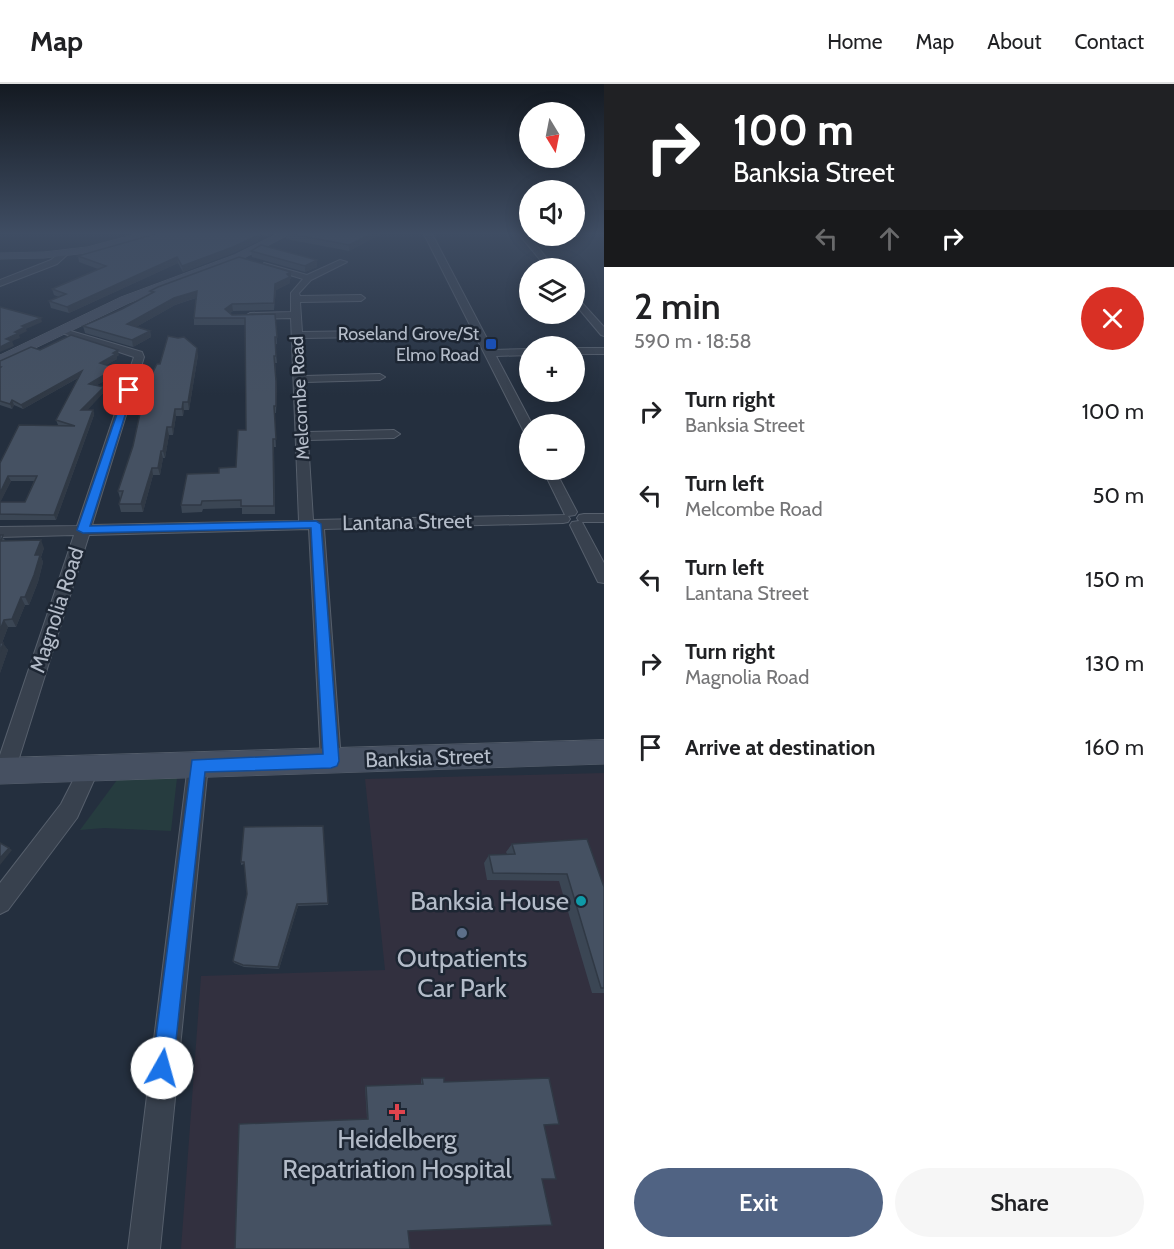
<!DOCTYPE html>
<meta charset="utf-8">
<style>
:root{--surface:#fff;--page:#f6f6f6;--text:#202124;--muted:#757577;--line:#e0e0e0;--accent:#506383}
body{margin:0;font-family:Cabin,sans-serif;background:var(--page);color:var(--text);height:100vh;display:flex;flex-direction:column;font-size:22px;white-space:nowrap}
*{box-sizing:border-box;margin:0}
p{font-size:20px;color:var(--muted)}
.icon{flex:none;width:33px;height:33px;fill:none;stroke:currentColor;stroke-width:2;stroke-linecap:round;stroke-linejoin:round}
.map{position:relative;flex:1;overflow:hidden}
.details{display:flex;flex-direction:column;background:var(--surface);width:570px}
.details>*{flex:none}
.top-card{background:#202124;color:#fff;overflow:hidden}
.needle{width:39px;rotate:170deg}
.controls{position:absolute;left:519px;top:18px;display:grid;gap:12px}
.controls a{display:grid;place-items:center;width:66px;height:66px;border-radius:50%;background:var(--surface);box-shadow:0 3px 15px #0003;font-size:30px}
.pin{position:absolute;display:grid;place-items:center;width:51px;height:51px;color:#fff;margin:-26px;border-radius:12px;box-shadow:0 3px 9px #0006}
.me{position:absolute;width:66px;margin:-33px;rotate:7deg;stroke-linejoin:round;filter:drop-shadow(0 0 4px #0008)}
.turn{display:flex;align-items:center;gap:21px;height:126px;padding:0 30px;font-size:27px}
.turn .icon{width:78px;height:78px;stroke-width:2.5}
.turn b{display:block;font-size:42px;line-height:51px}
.lanes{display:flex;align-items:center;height:57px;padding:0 30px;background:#0003;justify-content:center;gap:30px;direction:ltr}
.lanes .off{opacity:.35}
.round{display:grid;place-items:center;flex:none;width:63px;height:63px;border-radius:32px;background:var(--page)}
.headline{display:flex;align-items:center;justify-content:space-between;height:102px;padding:0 30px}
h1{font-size:36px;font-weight:600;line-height:45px}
.action{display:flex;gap:12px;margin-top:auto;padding:12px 30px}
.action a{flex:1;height:69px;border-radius:36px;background:var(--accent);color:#fff;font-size:24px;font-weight:600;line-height:69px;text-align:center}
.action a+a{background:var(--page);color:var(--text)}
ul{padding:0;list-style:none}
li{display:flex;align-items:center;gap:18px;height:84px;padding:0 30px}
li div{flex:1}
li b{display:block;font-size:22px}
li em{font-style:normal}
header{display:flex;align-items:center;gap:36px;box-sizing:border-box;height:84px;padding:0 30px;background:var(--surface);border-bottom:2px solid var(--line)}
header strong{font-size:28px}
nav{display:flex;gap:33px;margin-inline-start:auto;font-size:21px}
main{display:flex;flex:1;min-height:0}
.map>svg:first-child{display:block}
</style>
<header>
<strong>Map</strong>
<nav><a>Home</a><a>Map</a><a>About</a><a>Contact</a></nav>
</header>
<main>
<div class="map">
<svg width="604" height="1165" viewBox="0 0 604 1165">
<rect width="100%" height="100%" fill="#242f3e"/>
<path fill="#32303f" d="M604,689v476h-423l20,-273 184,-6 -20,-191z"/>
<path fill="#263c3f" d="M177,694l-6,53 -67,-3 -24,2 37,-50z"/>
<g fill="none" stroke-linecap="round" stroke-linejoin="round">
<g stroke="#565f6c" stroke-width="2">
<g id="street">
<path d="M423,148h8l62,118 37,-1v6l-34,1 36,68h-2v12l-6,-4z"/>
<path d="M517,148h8l30,36h-8z"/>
<path d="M61,168l7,2 -11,10 -57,22v-6l51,-20z"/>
<path d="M340,176l7,2 -36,18 -12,13 1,3 61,-1 4,3 -4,3 -61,1 2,30 67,-1 5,3 -5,3 -67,1 2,38 76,-2 5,3 -5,3 -75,2 3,50 86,-2 6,4 -6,4 -86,2 5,80 252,-5 -22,-45h12l22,42 -2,3 -7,1 2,3 -2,3 -5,1 -239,6 17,232 -3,6 -7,3 -7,-3 -3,-6 -12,-232 -220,6 -74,236 -3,6 -7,3 -5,-2v-23l74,-220 -74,2v-10l77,-1 57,-169 -78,-26 8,-2 78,23 2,5 -52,168 207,-4 -8,-203 -41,1 -5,-3 5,-3 41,-1v-19l12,-14 -39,-12v-4l43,12z"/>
<path d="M574,210l30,33v9l-3,-1 -27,-32z"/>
<rect x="574" y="264" width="30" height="6"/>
<path d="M584,430h20v8h-22l22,41v20l-6,-1 -2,-4 -26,-53 2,-3 7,-1 -2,-3 2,-3z"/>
<path d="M198,672l7,3 3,6 -48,484h-32l60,-484 3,-6z"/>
<path d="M89,676l7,3 3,6 -22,49 -69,92 -8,4v-31l61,-79 21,-41z"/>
</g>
</g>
<g stroke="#565f6c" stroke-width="1">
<g id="secondary">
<path d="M144,148h17l-74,21 -43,5 -44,1v-6l44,-1 43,-5z"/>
<path d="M281,148h13l-52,27 -113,44 -129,62v-10l121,-58 113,-42z"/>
<path d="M604,656v24l-604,20v-26z"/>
</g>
</g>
<use href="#street" fill="#38414e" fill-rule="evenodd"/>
<use href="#secondary" fill="#465061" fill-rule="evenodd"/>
</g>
<g fill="#3b4654" fill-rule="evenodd">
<path d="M162,148h114l-8,4 -8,-2 -2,7 -25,12 -50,19 -5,-9 -109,50 -18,-5 -2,-7 10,-4 -5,-2 -2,-6 46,-20 -19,-7 -1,-6z"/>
<path d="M288,148h125l-30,1 -34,18 -63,-12v-6z"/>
<path d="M251,167l66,16 -12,5 -53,-15z"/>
<path d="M291,188v6l-1,1v4l-14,7 -2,20 -41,1 -3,2 2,2 43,-1 2,30h-2l2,19h-2l2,26 -1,24h-2l2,34h-2l1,67h-33v-6l-39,1 -1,3 -20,1 -1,-8 38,-32 17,-6 10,-37 -1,-105h-51v-7l2,-20 -21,7 -39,22 14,4 1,6 -18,10 -48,-14 -2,-7 39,-17 29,-15 -1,-3z"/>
<path d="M40,266l79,5 -2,1v3l-11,6 12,8 -21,12 8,6 -18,19h6l1,5 -38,105h-56v-57l61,-37 -3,-1 -2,-5 22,-42 -55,31 -9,-4 -2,4 -12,-4v-44zM11,397h23l-9,21h-25z"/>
<path d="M198,271l-9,55h-5l-1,6h-7l-3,19h-4l-4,23h-2l-3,17h-7l-10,37h-22l-2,-8 2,-6h-1l-2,-7 15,-45 15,-51 12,-31z"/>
<path d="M0,451l6,6 38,7 -3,9 2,5 -5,20 -9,23h-4l-9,22h-8l-6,16 6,7 -8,23z"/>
<path d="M244,743l84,76v2l-30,1 -19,63 -35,-2 -10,-4 -1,-2 14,-67 -3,-30 -3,1v-3z"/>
<path d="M512,760l92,43v106h-12l-33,-112 -72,-1 -3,-17 5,-8 18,-1 -1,-2z"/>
<path d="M422,994l22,4 100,43 -2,54 -134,52 -41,-112 -2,-32 56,-3v-5z"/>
</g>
<g fill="#303945">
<path d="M259,148h1v2l-2,7 -25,12 -50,19 -1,-6z"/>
<path d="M268,148h8l-8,4z"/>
<path d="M375,148h8v1l-34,18v-6z"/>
<path d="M177,173l1,6 -109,50 -2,-6z"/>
<path d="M317,176v7l-12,5v-6z"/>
<path d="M291,188v6l-1,1v4l-14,7 -2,20 1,-26 12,-10z"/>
<path d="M197,207l1,6 -23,8 -46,26 -2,-7 47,-26z"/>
<path d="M232,220l1,7 -7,4 -1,-6z"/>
<path d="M41,234l1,4 -16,7 1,2 -8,4 1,3 -8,3 2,5 -14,6v-5l6,-8 16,-13z"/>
<path d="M150,247l1,6 -18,10 -1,-7z"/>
<path d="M197,264l1,7 -9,55 -1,-8z"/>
<path d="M118,266l1,5 -2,1v3l-16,9 -1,-5 13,-10z"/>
<path d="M116,284l2,5 -28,16 -1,-5z"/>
<path d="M82,287l1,4 -60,34 -2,-4z"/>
<path d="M104,303l1,4 -22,24 -2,-5z"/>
<path d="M12,316l2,5 -2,4 -2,-5z"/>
<path d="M183,318l1,8 -1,6 -1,-7z"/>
<path d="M175,325l1,7 -3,19 -1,-8z"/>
<path d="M93,326l1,5 -38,105 -2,-5z"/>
<path d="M167,343l2,8 -4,23 -2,-7z"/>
<path d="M161,367l2,7 -3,17 -2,-7z"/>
<path d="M152,384l1,7 -10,37 -2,-8z"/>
<path d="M8,392l3,5 -11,22v-10z"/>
<path d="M41,456l3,8 -3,9 2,5 -5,20 -9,23 -4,-8 10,-42z"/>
<path d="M21,513l4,8 -9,22 -4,-8z"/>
<path d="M4,536l4,7 -8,21v-18z"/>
<path d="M3,559l5,7 -8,23v-21z"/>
<path d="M9,764l3,2 -12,15v-7z"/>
<path d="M297,820l1,2 -19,63 -1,-2z"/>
</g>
<g fill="#455162" stroke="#303945" stroke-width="1.5">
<path d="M162,148h97l-1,3 -25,12 -51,19 -5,-9 -110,50 -18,-6 17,-7 -14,-5 54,-23 -28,-10z"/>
<path d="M288,148h87l-26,13 -63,-12z"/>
<path d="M261,161l56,15 -12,6 -54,-15z"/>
<path d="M239,173l52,15 -4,2 3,3 -15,7 -1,19 -42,1 -7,5 7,6 43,-1 2,23h-2l1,19h-2l2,25v25h-2l2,33h-3l1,67h-33v-6l-39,1 -1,4h-20l6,-31 32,-1v-5l17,-1 2,-37h8l-1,-112h-51l3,-27 -23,7 -47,26 23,7 -18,9 -49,-14 39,-17 32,-17 -4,-1 8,-4z"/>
<path d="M0,223l41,11 -19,8 3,1 -10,5 4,1 -13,6 6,2 -12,6z"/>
<path d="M71,251l47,15 -5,3 3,1 -16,9 16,5 -27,16 15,3 -23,23h12l-39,105 -54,-1v-12h25l12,-26h-29l-8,17v-30l19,-38 56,1 -19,-6 26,-49 -61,34 -9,-5 -2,4 -10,-3v-33l1,-1h-1v-6l31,-14 9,3z"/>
<path d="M168,252l10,2 6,-1 13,11 -9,54h-5l-1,7h-7l-3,18h-5l-4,24h-2l-3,17h-6l-11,36h-22l4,-13h-5l15,-45 11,-51h4l5,-23 4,-8h3z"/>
<path d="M0,451h3l-2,6 40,-1 -6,15h5l-6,20 -9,22h-4l-9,22 -8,1 -4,10z"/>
<path d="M0,559h3l-3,9z"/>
<path d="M323,742l5,77 -31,1 -19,63 -35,-2 -10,-4 14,-67 -3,-32h-3l3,-35z"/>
<path d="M587,755l17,48v101h-3l-34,-114 -74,-1 -4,-18 26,-1 -3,-10z"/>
<path d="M0,759l9,5 -9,10z"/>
<path d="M422,994h22v4l105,-4 10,46 -15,1 12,54h-14l10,46 -144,6 2,18h-175l4,-125 129,-5 -2,-33 57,-2z"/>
</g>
<linearGradient id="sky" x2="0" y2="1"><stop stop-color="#141a22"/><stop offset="0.48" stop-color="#3f4d63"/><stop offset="1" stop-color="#3f4d63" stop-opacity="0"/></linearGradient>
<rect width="604" height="311" fill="url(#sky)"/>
<path fill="#1a73e8" stroke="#114b97" stroke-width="1.5" d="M126,304l7,2 -43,136 226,-5 5,3 18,237 -2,5 -6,2 -126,4 -32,296 -3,7 -8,4 -7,-4 -3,-7 40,-308 131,-6 -12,-226 -228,5 -6,-3z"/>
<rect fill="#1a4fb4" stroke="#1d2633" stroke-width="2" x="485" y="254" width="12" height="12" rx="3"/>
<circle fill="#0f9aa8" stroke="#1d2633" stroke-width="2" cx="581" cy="817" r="6"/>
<circle fill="#5c6f8a" stroke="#1d2633" stroke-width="2" cx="462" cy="849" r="6"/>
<path fill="#e0444e" stroke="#1d2633" stroke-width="2" d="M394 1019h6v6h6v6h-6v6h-6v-6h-6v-6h6z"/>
<g text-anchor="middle" stroke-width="5" stroke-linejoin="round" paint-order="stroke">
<g font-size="18" fill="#b4bcc9" stroke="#1d2633" text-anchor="end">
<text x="479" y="256">Roseland Grove/St<tspan x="479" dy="21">Elmo Road</tspan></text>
</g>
<g font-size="18" fill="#b4bcc9" stroke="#1d2633">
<text transform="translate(300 314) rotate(-93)" y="6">Melcombe Road</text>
</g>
<g font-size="21" fill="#b4bcc9" stroke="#1d2633">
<text transform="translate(407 438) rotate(-1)" y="7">Lantana Street</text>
<text transform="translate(57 526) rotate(-72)" y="7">Magnolia Road</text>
<text transform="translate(428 674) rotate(-2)" y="7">Banksia Street</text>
</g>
<g font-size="26" fill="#b4bcc9" stroke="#1d2633">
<text x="569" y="826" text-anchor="end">Banksia House</text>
<text x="462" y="883">Outpatients<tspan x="462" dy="30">Car Park</tspan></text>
<text x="397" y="1064">Heidelberg<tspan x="397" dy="30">Repatriation Hospital</tspan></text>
</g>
</g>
</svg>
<div class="controls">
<a><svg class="needle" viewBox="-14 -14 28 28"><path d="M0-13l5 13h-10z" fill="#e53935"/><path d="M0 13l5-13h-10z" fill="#757577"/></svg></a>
<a><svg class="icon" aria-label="sound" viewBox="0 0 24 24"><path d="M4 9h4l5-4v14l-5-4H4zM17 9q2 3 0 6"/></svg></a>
<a><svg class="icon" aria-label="layers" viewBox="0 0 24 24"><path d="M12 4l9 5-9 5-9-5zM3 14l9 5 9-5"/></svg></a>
<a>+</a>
<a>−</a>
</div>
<div class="pin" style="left:129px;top:306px;background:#d93025"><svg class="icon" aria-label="arrive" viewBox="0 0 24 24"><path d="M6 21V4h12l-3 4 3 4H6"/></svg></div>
<svg class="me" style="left:162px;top:984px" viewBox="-20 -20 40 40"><circle r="19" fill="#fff"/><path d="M0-13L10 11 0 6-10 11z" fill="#1a73e8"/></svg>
</div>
<section class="details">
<div class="top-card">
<div class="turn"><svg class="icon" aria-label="right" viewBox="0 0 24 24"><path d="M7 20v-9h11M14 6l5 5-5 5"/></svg><div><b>100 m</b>Banksia Street</div></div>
<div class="lanes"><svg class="icon off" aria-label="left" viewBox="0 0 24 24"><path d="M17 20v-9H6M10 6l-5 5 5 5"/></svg><svg class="icon off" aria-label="ahead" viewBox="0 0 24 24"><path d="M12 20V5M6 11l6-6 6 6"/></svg><svg class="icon" aria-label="right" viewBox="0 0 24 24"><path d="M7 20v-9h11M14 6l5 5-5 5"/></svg></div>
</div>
<div class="headline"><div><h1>2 min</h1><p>590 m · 18:58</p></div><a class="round" style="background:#d93025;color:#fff"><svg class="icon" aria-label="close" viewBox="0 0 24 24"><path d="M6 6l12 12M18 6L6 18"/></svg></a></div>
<ul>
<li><svg class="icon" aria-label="right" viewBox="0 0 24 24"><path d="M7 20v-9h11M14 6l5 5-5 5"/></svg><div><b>Turn right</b><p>Banksia Street</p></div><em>100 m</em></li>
<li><svg class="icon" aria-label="left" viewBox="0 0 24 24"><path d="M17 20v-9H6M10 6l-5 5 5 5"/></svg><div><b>Turn left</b><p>Melcombe Road</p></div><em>50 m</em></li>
<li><svg class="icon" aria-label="left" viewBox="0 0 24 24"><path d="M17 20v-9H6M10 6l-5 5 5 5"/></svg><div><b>Turn left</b><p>Lantana Street</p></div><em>150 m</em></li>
<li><svg class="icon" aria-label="right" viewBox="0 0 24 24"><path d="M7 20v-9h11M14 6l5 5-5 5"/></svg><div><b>Turn right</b><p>Magnolia Road</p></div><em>130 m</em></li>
<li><svg class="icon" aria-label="arrive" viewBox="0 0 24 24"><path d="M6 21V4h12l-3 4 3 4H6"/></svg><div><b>Arrive at destination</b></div><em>160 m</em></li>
</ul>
<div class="action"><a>Exit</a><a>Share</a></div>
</section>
</main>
